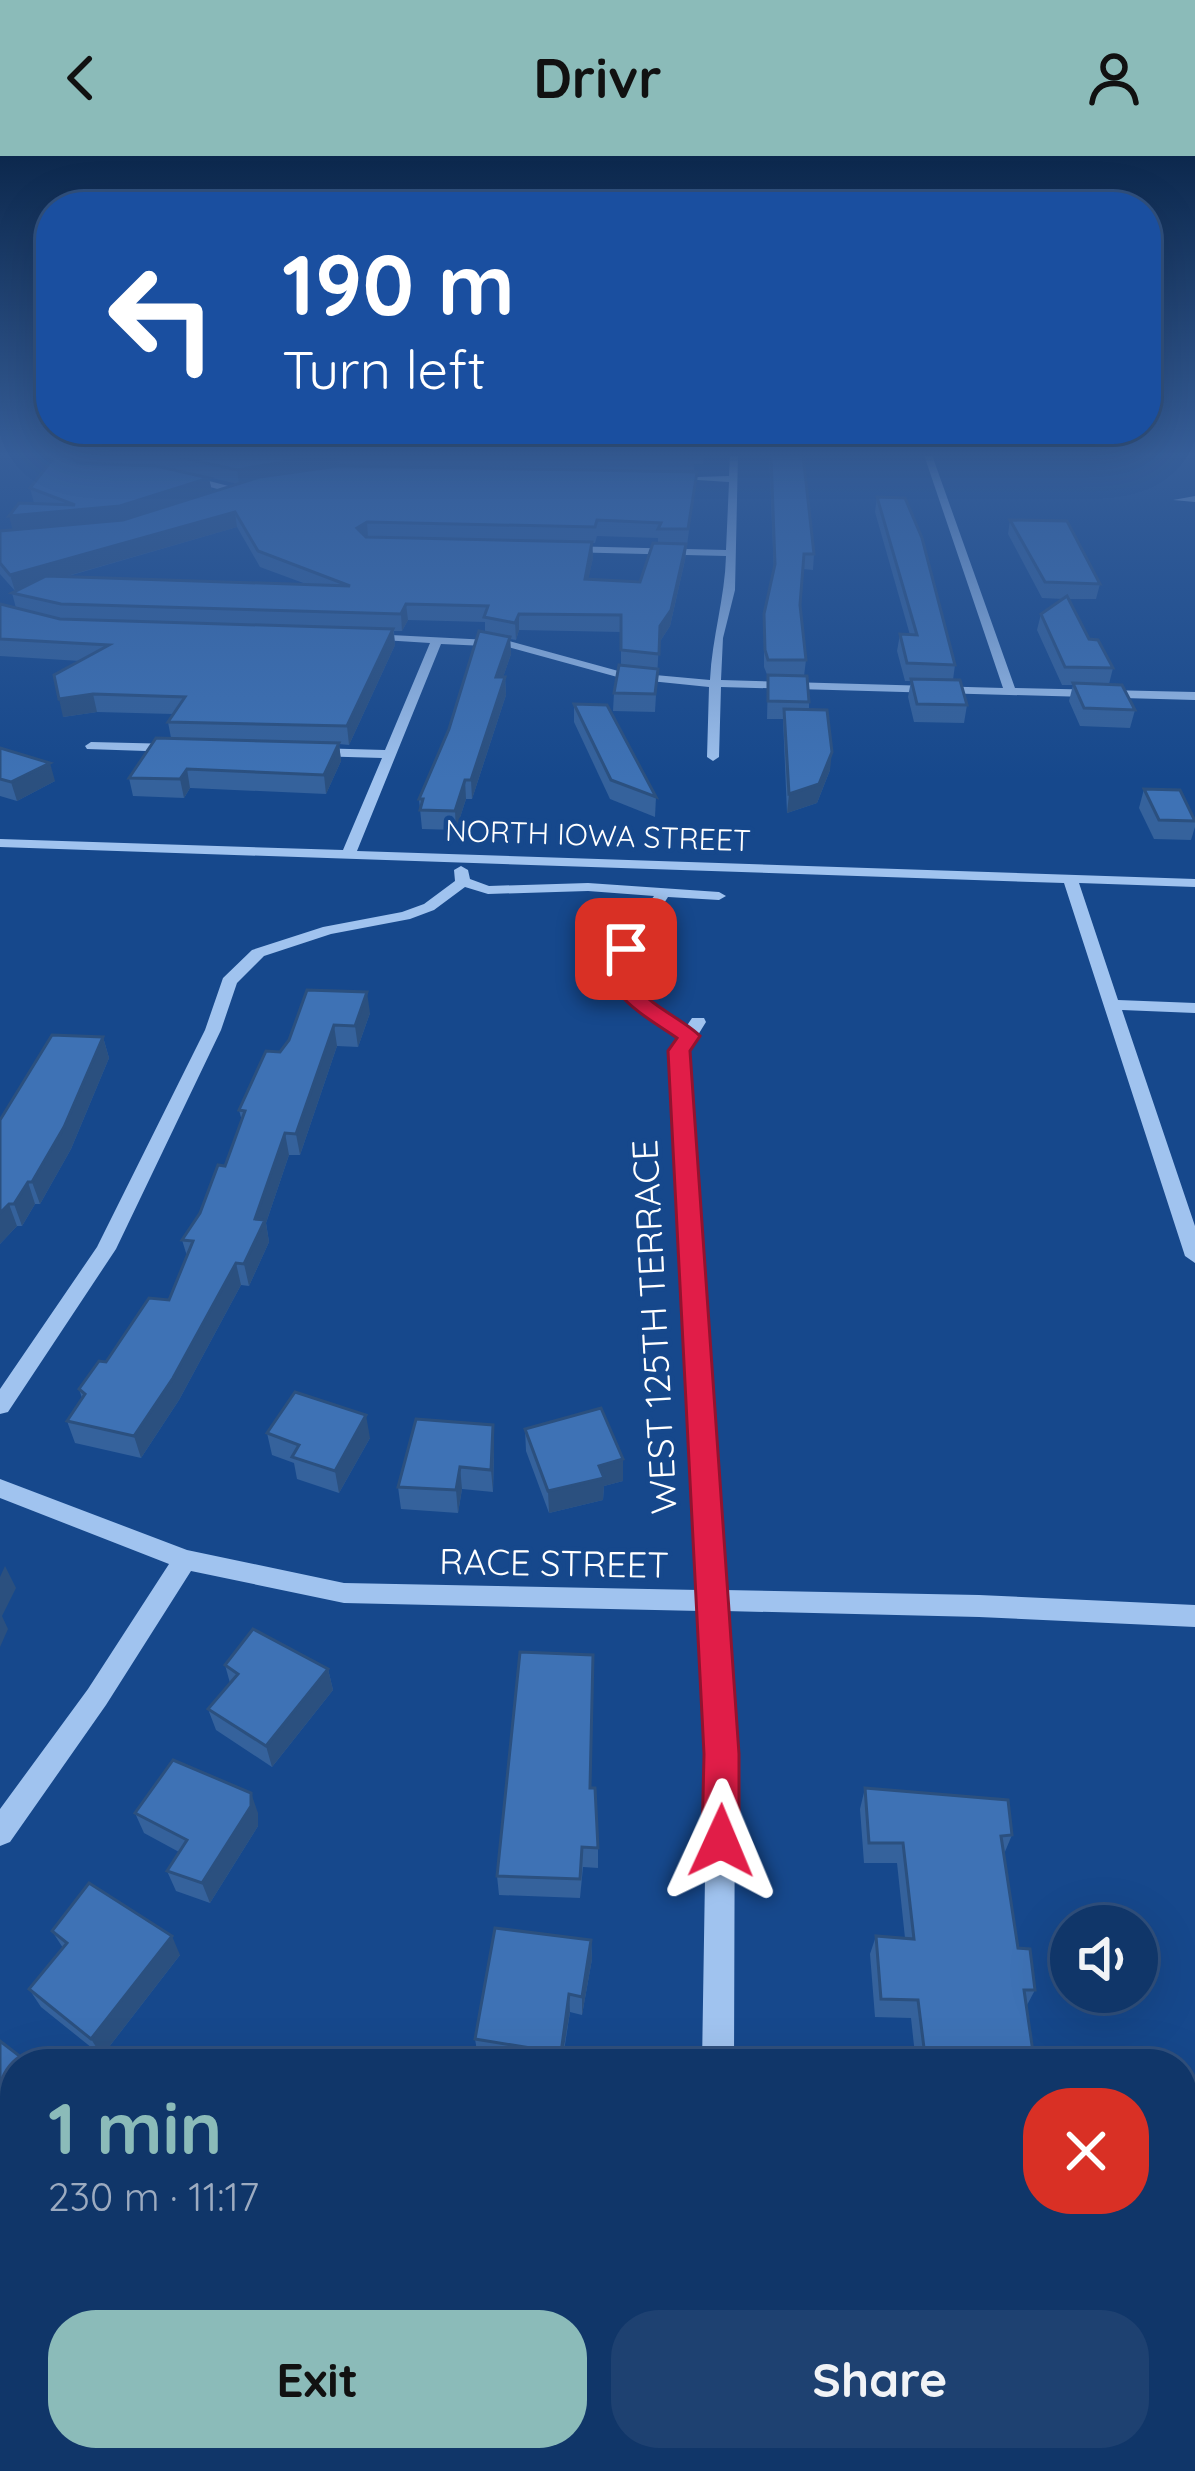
<!DOCTYPE html>
<meta charset="utf-8">
<style>
:root{--surface:#103669;--page:#1e4171;--text:#f1f3f6;--muted:#9cabc0;--line:#30507d;--accent:#8bbbb9}
body{margin:0;font-family:Quicksand,sans-serif;background:var(--page);color:var(--text);height:100vh;display:flex;flex-direction:column;font-size:45px;white-space:nowrap}
*{box-sizing:border-box;margin:0}
p{font-size:39px;color:var(--muted)}
.icon{flex:none;width:66px;height:66px;fill:none;stroke:currentColor;stroke-width:2;stroke-linecap:round;stroke-linejoin:round}
.map{position:relative;flex:1;overflow:hidden}
.side{position:absolute;left:0px;top:1893px;width:1197px;height:423px;display:flex;flex-direction:column;background:var(--surface);border-radius:48px 48px 0 0;box-shadow:0 12px 48px #0002,0 0 0 3px var(--line)}
.side>*{flex:none}
.guide{position:absolute;left:36px;top:36px;width:1125px;height:252px;border-radius:48px;box-shadow:0 12px 48px #0002,0 0 0 3px var(--line);background:#1a4fa0;color:#fff;overflow:hidden}
.buttons{position:absolute;left:1050px;top:1749px;display:grid;gap:24px}
.buttons a{display:grid;place-items:center;width:108px;height:108px;border-radius:50%;background:var(--surface);box-shadow:0 12px 48px #0002,0 0 0 3px var(--line);font-size:60px}
.pin{position:absolute;display:grid;place-items:center;width:102px;height:102px;color:#fff;margin:-51px;border-radius:24px;box-shadow:0 6px 18px #0006}
.me{position:absolute;width:132px;margin:-66px;rotate:1deg;stroke-linejoin:round;filter:drop-shadow(0 0 9px #0008)}
.turn{display:flex;align-items:center;gap:42px;height:252px;padding:0 48px;font-size:54px}
.turn .icon{width:156px;height:156px;stroke-width:2.5}
.turn b{display:block;font-size:84px;line-height:102px}
.round{display:grid;place-items:center;flex:none;width:126px;height:126px;border-radius:48px;background:var(--page)}
.headline{display:flex;align-items:center;justify-content:space-between;height:204px;padding:0 48px}
h1{font-size:72px;font-weight:700;line-height:90px;color:var(--accent)}
.cta{display:flex;gap:24px;margin-top:auto;padding:24px 48px}
.cta a{flex:1;height:138px;border-radius:48px;background:var(--accent);color:#111;font-size:48px;font-weight:700;line-height:138px;text-align:center}
.cta a+a{background:var(--page);color:var(--text)}
header{display:flex;justify-content:space-between;align-items:center;height:156px;padding:0 48px;background:var(--accent);color:#111;font-size:54px;font-weight:700}
.map>svg:first-child{display:block}
</style>
<header><svg class="icon" aria-label="back" viewBox="0 0 24 24"><path d="M15 5l-7 7 7 7"/></svg>Drivr<svg class="icon" aria-label="person" viewBox="0 0 24 24"><circle cx="12" cy="8" r="4"/><path d="M4 21q1-7 8-7t8 7"/></svg></header>
<div class="map">
<svg width="1195" height="2315" viewBox="0 0 1195 2315">
<rect width="100%" height="100%" fill="#16488c"/>
<g fill="none" stroke-linecap="round" stroke-linejoin="round">
<g fill="#a0c3ef" fill-rule="evenodd">
<path d="M730,299h8l-3,135 -12,48 -2,42 282,8 -79,-233h8l83,233 180,4v8l-474,-13 -2,70 -6,4 -6,-4 2,-70 -88,-9 -113,-31 -67,-3 -84,207 838,28v8l-116,-4 39,117 77,3v10l-73,-3 73,216v37l-10,-7 -121,-373 -1064,-36v-8l343,11 39,-92 -68,-2 -6,-4 6,-4 71,2 45,-107 -63,-4v-4l4,-1 138,7 113,31 88,8c2,-43 15,-82 16,-124l-161,-4 -5,-3 5,-3 161,4 3,-68 -63,-4 63,-2z"/>
<path d="M182,318l58,15 1,2 -4,3 -58,-15z"/>
<path d="M1195,340v6l-22,-2z"/>
<path d="M91,586l84,2 6,4 -6,4 -88,-3 -2,-3z"/>
<path d="M461,710l7,4 2,9 19,7 99,-3 131,9 7,4 -7,4 -51,-3c-20,29 -11,40 -42,63 6,35 32,50 60,67l6,-9h12l2,4 -18,29 36,539 255,5 216,10v22l-216,-10 -254,-6 10,143 -1,310h-32l5,-310 -7,-143 -356,-8 -153,-32 -85,134 -96,137 -10,4v-37l88,-120 81,-125 -169,-66v-19l187,71 157,33 355,7 -29,-539 9,-14c-32,-19 -63,-38 -69,-78l24,-19 6,-25 14,-19 -66,-5 -100,3 -23,-7 -31,23 -24,9 -79,15 -67,22 -27,27 -16,47 -105,219 -108,163 -8,2v-25l97,-142 108,-217 18,-52 29,-28 71,-23 79,-15 22,-8 31,-23 -1,-11z"/>
<path d="M639,2301h38l-3,14h-38z"/>
</g>
</g>
<g fill="#35629c" fill-rule="evenodd">
<path d="M56,299h647v9h-9v7l-355,-5 -14,2 372,4 -12,88 -15,66 -11,17 -4,69 -42,-1 1,-18 7,-28v-33l-102,-2 -3,10 -6,-1 1,15 -8,23h2l1,18 -34,104h-6l-10,31 -34,-1 -3,-30 30,-70 36,-96v-11l-77,-2 -6,11h-8l1,14 -46,100 -10,-1 2,17 -15,33 -136,-6 -6,10 -51,-2 -4,-18 42,-40 -3,-16 5,-8 -76,-2 -34,5 17,-56 -80,-5v-52l16,4 -4,-15 3,-2 -15,-17v-43l12,-1 25,-26 -3,-1 -4,-15zM78,308l82,2 78,18 -26,8 -3,-14zM237,371l23,40 46,17 -241,-7zM597,380l61,2v6l-18,38 -52,-3 5,-21 -1,-15h3z"/>
<path d="M769,299h34l11,99 -1,16 -10,-1 -3,36 6,55 -2,16 5,26v8l21,60 -13,33 -30,10 -4,-94h-16l1,-42 -4,-10v-53l10,-42z"/>
<path d="M877,341l78,168 -2,15 14,25 -3,18 -50,-1 -6,-25 3,-16h-6l-8,-30 3,-17 10,1 -35,-123z"/>
<path d="M1010,364l90,64 -4,15h-27l20,40 24,29 -4,16 26,26 -5,18 -50,-2 -11,-25 4,-16h-11l-25,-55 4,-16 22,-15 -21,-1 -34,-64z"/>
<path d="M574,548l82,93 -1,20 -45,-18 -36,-77z"/>
<path d="M0,592l55,33 -38,20 -17,-5z"/>
<path d="M1144,633l51,29v9l-4,13 -37,-1 -15,-31z"/>
<path d="M370,857l-12,34 -21,-1 -37,109h-11l-23,68 3,19 -20,44 -8,-1 -62,115 -38,58 -66,-15 -8,-22 15,-23 -3,-9 90,-89 18,-44 -5,-16 18,-27 25,-47 17,-45 -3,-11 50,-70z"/>
<path d="M103,881l6,21 -38,91 -31,55h-5l-13,22h-5l-17,18v-124z"/>
<path d="M493,1269l1,23 -1,44 -31,-3 -4,24 -57,-4 -3,-22z"/>
<path d="M525,1273l98,30v22l-19,5 -1,14 -54,13 -23,-62z"/>
<path d="M267,1277l103,5 -31,55 -42,-14 -3,-16 -22,-8z"/>
<path d="M225,1509l103,4 5,21 -61,77 -56,-37 -8,-21 22,-26z"/>
<path d="M590,1632l8,60v20l-15,-1 -3,31 -81,-3 -2,-19z"/>
<path d="M865,1632l147,47 -8,19 14,94 17,42 -9,17 8,52 -2,5h-116l-5,-46 -36,-1 -5,-63 6,-18 29,2 -8,-75h-33l-4,-54z"/>
<path d="M135,1657h123v13l-48,77 -34,-12 -9,-20 12,-19 -35,-19z"/>
<path d="M52,1775l128,24 -78,101 -61,-49 -12,-18 34,-41z"/>
<path d="M591,1784l1,19 -10,56 -12,-3 -8,52h-38l-46,-7 -3,-18z"/>
<path d="M929,2301h139l1,14h-141z"/>
</g>
<g fill="#2b507f">
<path d="M322,299h16l1,11 -100,18 -2,-14z"/>
<path d="M209,322l3,15 -89,28 -110,10 -4,-15z"/>
<path d="M235,356l2,15 -222,64 -5,-16z"/>
<path d="M367,366l1,16 -11,-10z"/>
<path d="M592,386l1,16 -8,37v-16z"/>
<path d="M686,388l-1,16 -15,66 -11,17 1,-17z"/>
<path d="M406,448l2,16 -6,11 -1,-17z"/>
<path d="M519,458v16l-3,10 -1,-17z"/>
<path d="M393,473l2,16 -46,100 -2,-19z"/>
<path d="M510,481l1,17 -14,41 -1,-18z"/>
<path d="M505,521l1,18 -34,104 -1,-19z"/>
<path d="M93,538l4,18 -34,5 -4,-18z"/>
<path d="M339,587l2,18 -15,33 -2,-19z"/>
<path d="M832,596l-2,18 -13,33 -30,10 2,-19z"/>
<path d="M50,607l5,18 -38,20 -6,-19z"/>
<path d="M187,613l3,19 -6,10 -4,-19z"/>
<path d="M465,624l1,19 -10,31 -1,-19z"/>
<path d="M367,836l3,21 -12,34 -3,-21z"/>
<path d="M334,869l3,21 -37,109 -4,-21z"/>
<path d="M103,881l6,21 -38,91 -31,55 -8,-22z"/>
<path d="M285,977l4,22 -23,68 3,19 -20,44 -5,-22 11,-45z"/>
<path d="M28,1026l7,22 -13,22 -8,-22z"/>
<path d="M9,1048l8,22 -17,18v-31z"/>
<path d="M236,1107l5,22 -62,115 -38,58 -7,-22z"/>
<path d="M366,1259l4,23 -31,55 -4,-22z"/>
<path d="M493,1269l1,23 -1,44 -2,-22z"/>
<path d="M623,1303v22l-19,5 -1,14 -54,13 -1,-22 51,-25z"/>
<path d="M460,1311l2,22 -4,24 -2,-23z"/>
<path d="M5,1410l11,22 -14,28 6,13 -8,18v-70z"/>
<path d="M328,1513l5,21 -61,77 -6,-21z"/>
<path d="M251,1637l7,20v13l-48,77 -8,-20z"/>
<path d="M172,1780l8,19 -78,101 -11,-17z"/>
<path d="M591,1784l1,19 -10,56v-18z"/>
<path d="M569,1838l1,18 -9,52v-11z"/>
<path d="M15,1982v35l-15,21v-35z"/>
</g>
<g fill="#3e72b5" stroke="#2b507f" stroke-width="3">
<path d="M56,299h15l-1,1 7,7 79,3 53,12 -89,28 -111,10 10,-13 56,2 -45,-17z"/>
<path d="M170,299h152l-85,15z"/>
<path d="M533,299h162v2z"/>
<path d="M771,299h32l11,99h-10l-4,51 6,55h-38l-3,-10 -1,-36 11,-50z"/>
<path d="M338,310l359,6 -9,57h-30l3,-6 -64,-3 -2,7 -228,-5 -10,6 9,9 226,5 -7,37 55,3 13,-39 33,1 -15,66 -11,16 -1,28 -38,-4v-35l-102,-1 -4,9 -31,-6 4,-11 -82,-2 -5,10 -340,-10 -49,-11 34,-17 304,10 -92,-35 -23,-39 -225,63 -10,-12v-32l123,-11 137,-43z"/>
<path d="M877,341l28,1 17,40 33,127 -48,-2 -7,-29 17,1z"/>
<path d="M1010,364l57,1 33,63 -55,-2z"/>
<path d="M1067,440l22,43 9,1 15,28 -48,-1 -24,-53z"/>
<path d="M0,448l60,15 333,10 -46,97 -179,-4 17,-25 -92,-3 -34,5 -5,-24 55,-30 -109,-6z"/>
<path d="M479,475l31,6 -14,40h9l-34,103h-6l-10,31 -35,-1 3,-11h-4l30,-70z"/>
<path d="M619,509l39,4 -3,25 -41,-1z"/>
<path d="M768,519l39,1 2,26 -41,-1z"/>
<path d="M911,523l49,1 7,25 -50,-1z"/>
<path d="M1073,527l49,2 13,25 -51,-2z"/>
<path d="M574,548l33,1 49,92 -45,-17z"/>
<path d="M784,553l43,1 5,42 -13,32 -30,10z"/>
<path d="M156,582l183,5 -15,32 -137,-6 -7,10 -51,-1z"/>
<path d="M0,592l50,15 -39,19 -11,-3z"/>
<path d="M1144,633l36,1 15,31 -36,-1z"/>
<path d="M307,834l60,2 -12,34 -21,-1 -38,109 -11,-1 -30,86 10,1 -21,44 -8,-1 -63,115 -39,58 -67,-15 18,-27 -6,-5 20,-28 7,1 43,-64 20,2 24,-59 -11,-1 18,-27 18,-48 7,1 20,-55 -6,-1 27,-59 14,1 9,-12z"/>
<path d="M52,879l51,2 -39,90 -32,55h-4l-14,22h-5l-9,9v-93z"/>
<path d="M295,1236l71,23 -31,56 -43,-14 7,-12 -32,-12z"/>
<path d="M601,1252l22,51 -24,7 5,12 -56,13 -23,-62z"/>
<path d="M416,1263l77,6 -2,45 -31,-3 -4,23 -58,-3z"/>
<path d="M253,1473l75,40 -62,77 -58,-37 30,-35 -13,-9z"/>
<path d="M520,1496l73,3 -3,133h5l3,60 -16,-1 -2,32 -83,-3z"/>
<path d="M173,1604l78,33v13l-49,77 -35,-12 20,-31 -52,-27z"/>
<path d="M865,1632l143,12 4,35 -11,1 17,112 12,1 5,41h-11l10,69 -110,-11 -6,-48 -37,-1 -5,-63 38,3 -11,-96h-34z"/>
<path d="M89,1727l83,53 -81,103 -62,-50 38,-46 -15,-12z"/>
<path d="M495,1772l96,12 -9,57 -13,-3 -8,59 -86,-14z"/>
<path d="M0,1885l30,23h-15v74l-15,21z"/>
<path d="M937,2301h131l1,14h-132z"/>
</g>
<linearGradient id="sky" x2="0" y2="1"><stop stop-color="#0c284d"/><stop offset="0.48" stop-color="#365e99"/><stop offset="1" stop-color="#365e99" stop-opacity="0"/></linearGradient>
<rect width="1195" height="623" fill="url(#sky)"/>
<path fill="#e11d48" stroke="#92132f" stroke-width="3" d="M619,788l18,5c-31,40 41,64 63,87l-10,15 49,703v87l-5,12 -13,6 -14,-6 -5,-12 2,-87 -36,-703 9,-13c-30,-21 -93,-53 -58,-94z"/>
<g text-anchor="middle" stroke-width="9" stroke-linejoin="round" paint-order="stroke">
<g font-size="30" fill="#fff" stroke="#16488c">
<text transform="translate(598 680) rotate(2)" y="10">NORTH IOWA STREET</text>
</g>
<g font-size="36" fill="#fff" stroke="#16488c">
<text transform="translate(654 1171) rotate(-93)" y="13">WEST 125TH TERRACE</text>
<text transform="translate(554 1407) rotate(1)" y="13">RACE STREET</text>
</g>
</g>
</svg>
<div class="buttons">
<a><svg class="icon" aria-label="sound" viewBox="0 0 24 24"><path d="M4 9h4l5-4v14l-5-4H4zM17 9q2 3 0 6"/></svg></a>
</div>
<div class="pin" style="left:626px;top:793px;background:#d93025"><svg class="icon" aria-label="arrive" viewBox="0 0 24 24"><path d="M6 21V4h12l-3 4 3 4H6"/></svg></div>
<svg class="me" style="left:721px;top:1685px" viewBox="-20 -20 40 40"><path d="M0-17L14 15 0 8-14 15z" fill="#e11d48" stroke="#fff" stroke-width="4"/></svg>
<div class="guide">
<div class="turn"><svg class="icon" aria-label="left" viewBox="0 0 24 24"><path d="M17 20v-9H6M10 6l-5 5 5 5"/></svg><div><b>190 m</b>Turn left</div></div>
</div>
<section class="side">
<div class="headline"><div><h1>1 min</h1><p>230 m · 11:17</p></div><a class="round" style="background:#d93025;color:#fff"><svg class="icon" aria-label="close" viewBox="0 0 24 24"><path d="M6 6l12 12M18 6L6 18"/></svg></a></div>
<div class="cta"><a>Exit</a><a>Share</a></div>
</section>
</div>
